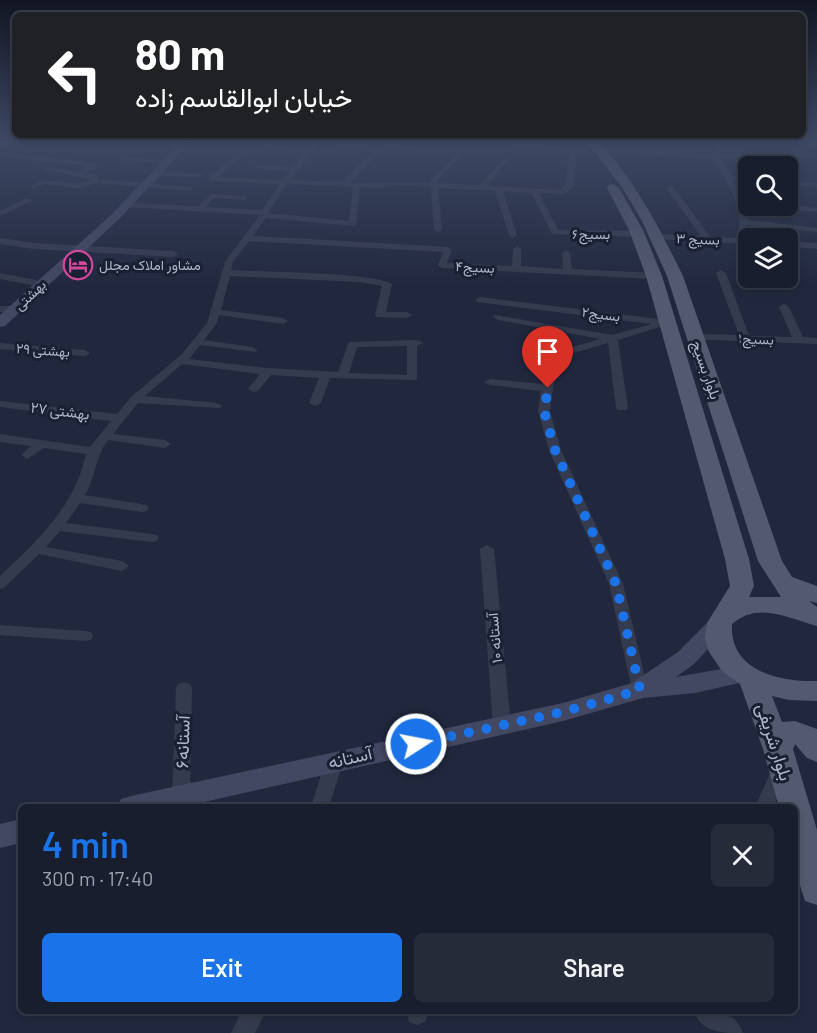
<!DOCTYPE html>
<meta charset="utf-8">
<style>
:root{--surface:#191e2e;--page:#262b3a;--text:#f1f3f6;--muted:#9fa2aa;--line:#373c4a;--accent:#1a73e8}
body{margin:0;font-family:Barlow,Vazirmatn,sans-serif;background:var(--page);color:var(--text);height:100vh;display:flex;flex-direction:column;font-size:22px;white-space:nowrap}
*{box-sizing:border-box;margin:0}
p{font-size:20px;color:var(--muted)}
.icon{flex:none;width:33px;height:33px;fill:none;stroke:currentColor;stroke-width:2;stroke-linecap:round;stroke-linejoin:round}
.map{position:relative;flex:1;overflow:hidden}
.panel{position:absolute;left:18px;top:804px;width:780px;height:210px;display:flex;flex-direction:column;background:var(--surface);border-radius:9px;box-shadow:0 3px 9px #0003,0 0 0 2px var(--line)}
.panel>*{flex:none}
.top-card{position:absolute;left:12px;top:12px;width:794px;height:126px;border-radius:9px;box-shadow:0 3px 9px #0003,0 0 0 2px var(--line);background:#202124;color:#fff;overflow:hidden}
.controls{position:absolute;left:738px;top:156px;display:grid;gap:12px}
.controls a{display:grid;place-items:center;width:60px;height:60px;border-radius:9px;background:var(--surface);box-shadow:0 3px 9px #0003,0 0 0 2px var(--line);font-size:30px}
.pin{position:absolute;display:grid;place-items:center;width:51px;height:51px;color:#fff;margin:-62px -26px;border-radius:50% 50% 50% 0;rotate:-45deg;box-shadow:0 0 6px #0007}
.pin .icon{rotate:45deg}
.me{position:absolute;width:66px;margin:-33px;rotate:79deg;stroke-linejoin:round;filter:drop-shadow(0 0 4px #0008)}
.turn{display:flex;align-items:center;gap:21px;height:126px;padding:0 24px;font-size:27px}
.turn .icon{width:78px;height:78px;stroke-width:2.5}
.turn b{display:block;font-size:42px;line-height:51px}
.round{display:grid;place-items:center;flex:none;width:63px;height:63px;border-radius:9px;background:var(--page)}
.summary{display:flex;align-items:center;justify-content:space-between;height:102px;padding:0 24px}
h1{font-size:36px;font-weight:600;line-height:45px;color:var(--accent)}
.action{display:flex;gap:12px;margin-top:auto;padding:12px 24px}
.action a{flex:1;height:69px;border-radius:9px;background:var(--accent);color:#fff;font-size:24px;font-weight:600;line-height:69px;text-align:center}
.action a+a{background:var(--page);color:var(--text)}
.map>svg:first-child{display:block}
</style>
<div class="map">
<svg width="817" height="1033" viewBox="0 0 817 1033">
<rect width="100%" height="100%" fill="#21283e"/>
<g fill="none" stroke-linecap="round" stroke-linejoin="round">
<g fill="#353b4e" fill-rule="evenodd">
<path d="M77,140h13v1l-3,2z"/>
<path d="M222,140h26l1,2 -3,2z"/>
<path d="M316,140h7l-33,40 52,2 33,-33 -30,-2 -14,-7 47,5 5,-5h7l-3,4 39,5 -3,2 -39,-4 -34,36c27,1 53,-2 81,0v-5l27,-25 3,2 -23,25v3l42,2 25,-28 3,2 -20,27 72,4 5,-5 5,-33 -93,-12h25l86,11 -2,3 -9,-1 -4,33 -8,8 -26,-1 19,37 80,1 4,3 -4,3 -86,-3 -21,-41 -28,-2 14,44 -4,3 -4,-3 -14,-44 -57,-3 4,42 -4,2 -4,-2 -3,-43 -35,-2 -17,3 -19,-1 -4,39 -90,-8 -13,18 195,11 4,3 -5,13 65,3 1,-17 4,-3 4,3v17l42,3 -1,-16 4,-3 4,3 2,16 82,4 5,3 -5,3 -212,-11 -4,-3 5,-13 -194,-11 -16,21 -2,8c28,2 143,2 161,14l-6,28h21l5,3 -5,3 -30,-1 -2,-2 7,-29 -23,-4 -129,-6 -9,34 62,8 5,3 -5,3 -64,-9 -2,8 -13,17 48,7 5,3 -1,2 -56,-7 -11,14 79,9 70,4 11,-30 69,-2 5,3 -6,3v34l-87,-2 -9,25 -6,3 -6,-3 10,-25 -48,-3 -13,16 -4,1 -6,-3 12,-15 -78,-10 -37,32 71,7 6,3 -2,2 -82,-5 -25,31 52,6 6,4 -6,4 -57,-8c-13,17 -12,36 -23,55l62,10 2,3 -2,3 -5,1 -62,-9 -14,20 86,11 5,1 2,3 -2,3 -5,1 -92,-11 -14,16 76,14 7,5 -7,5 -83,-17 -34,33 -5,2v-13c38,-36 75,-70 86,-122l-42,-6 -17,11 -6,-4 10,-9 -31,-4v-8l90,13 21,-26 -111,-14v-6l117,13 14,-17 51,-43 25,-31 18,-61 35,-47 -134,-8 -4,-2 1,-2 75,3 14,-12 32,2 4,2 -4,2 -30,-2 -8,9 56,3 18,-26 -71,-3v-4l28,-23 -56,-4 -2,-3 73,5v2l-9,1 -24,22 64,3 6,-9 -30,-2 -4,-2 4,-2 33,2 13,-14 -39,-5 -2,-3 44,4zM287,184l66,3 -4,34 -81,-8zM407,346v29l-58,-2 8,-26z"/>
<path d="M717,140h6l-3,15 97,-2v4l-96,2 10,17 17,2v4l-15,-1 9,17 6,22 69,8v4l-69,-7 -4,13 4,1v4l-2,1 -91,-5v-4l3,-1 43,2 -35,-48 4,-2h3l37,51 26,1c12,-27 -10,-56 -22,-79l-114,-7 -3,-2 3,-2 113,7z"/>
<path d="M0,152l97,11v4l-11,6 11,2 1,4 92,8 4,2 -4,2 -94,-8 -17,6 -34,-5 -13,5v-4c21,-11 35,4 59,-5l-48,-11 4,-2 31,5 9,-6 -87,-10z"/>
<path d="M124,157l44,3 4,2 -4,2 -46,-4z"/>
<path d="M157,172l42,1 4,2 -4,2 -45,-1v-4z"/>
<path d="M788,181l29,2v4l-29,-2z"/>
<path d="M26,198l7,2 -33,16v-5z"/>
<path d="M788,205l29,3v4l-48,-4 -4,-2z"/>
<path d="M0,238l34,5 140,8 4,3 -4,3 -140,-8 -34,-5z"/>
<path d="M788,241l29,2v6l-29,-2z"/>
<path d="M721,270l5,3 23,63 43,1 -13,-30 5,-3 5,3 14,30 14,1v6l-127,-5 -1,-2 5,-3 45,1 -23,-62z"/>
<path d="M0,273l42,8 5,3 -5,3 -42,-8z"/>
<path d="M480,297l187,23 5,3 -54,17 10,68 -2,2h-8l-2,-2 -8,-65 -45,13 -7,9 -6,46 11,39 62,134 25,106 -2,4 -6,2 -6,-2 -2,-4 -23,-106 -60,-134 -11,-39 3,-20 -51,-6 -6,-3 6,-3 53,5 3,-19 9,-13 45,-13 -102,-19 -5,-3 2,-2 117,20 40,-11 -175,-22 -2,-2z"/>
<path d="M0,306h15l5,3 -5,3h-15z"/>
<path d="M0,343l85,7 5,3 -5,3 -85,-7z"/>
<path d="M487,545l7,4 17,177 -3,5 -6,2 -6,-2 -3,-5 -13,-177z"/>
<path d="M0,625l85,6 6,1 2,4 -2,4 -6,1 -85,-6z"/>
<path d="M184,682l6,2 2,4 -2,108 -2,5 -7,3 -7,-3 -2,-5 4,-108 2,-4z"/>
<path d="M334,755l6,2 3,5 -14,45h-18l14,-45 3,-5z"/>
<path d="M780,763l6,2 3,5 -16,37h-18l19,-42z"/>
<path d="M242,1011h24l-11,22h-24z"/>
<path d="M407,1011h22l-4,11 -8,3 -8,-3z"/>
<path d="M693,1011c22,0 41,-2 50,22 -22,0 -40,0 -50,-22z"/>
</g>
<g fill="#434862" fill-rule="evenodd">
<path d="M4,140h14l-18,8v-6z"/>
<path d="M183,140h10l-74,79 -114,107 -5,1v-12l111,-100z"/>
<path d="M721,614l8,3 3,5 -3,5 -35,37 -18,13 68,-12 8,3 4,6 -4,6 -57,13 -52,5 -80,23 -381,86h-65l4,-8 10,-3 432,-93 69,-20 46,-31 35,-35z"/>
<path d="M21,819v24l-21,5v-24z"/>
</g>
<path fill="#53596e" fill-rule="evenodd" d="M585,140h12c38,40 62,87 86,136l99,285 10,16 25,9v17l-8,-2 8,6v19c-29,-8 -59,-25 -85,-2 -3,47 48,58 85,57v20l-28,-1 -17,-4 10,26 13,-1 22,8v33l-10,-4 -12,-14 -2,5 24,81v75l-12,-4 -10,-31v-63h-16l-16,-58 -23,-65 -18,-13 -13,-19 -4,-13 2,-16 23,-37 -5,-27 -79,-283 -17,-46 -22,-42 2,-3 4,-1 6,4 24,42 19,46 87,283 5,27 -5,11h32l-23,-36 -91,-285 -25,-55 -20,-34z"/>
</g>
<linearGradient id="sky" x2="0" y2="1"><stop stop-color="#121622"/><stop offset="0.49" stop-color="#3d4863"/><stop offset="1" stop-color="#3d4863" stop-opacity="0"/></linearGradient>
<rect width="817" height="285" fill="url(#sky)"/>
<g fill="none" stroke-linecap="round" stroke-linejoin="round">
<path stroke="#1a73e8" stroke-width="10" stroke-dasharray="0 18" d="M416,744l147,-32 77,-22 -24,-106 -61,-134 -11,-39 4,-23"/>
</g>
<defs>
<g id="hotel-ring" transform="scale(1.5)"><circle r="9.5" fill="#1a2033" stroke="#d1479c" stroke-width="1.5"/><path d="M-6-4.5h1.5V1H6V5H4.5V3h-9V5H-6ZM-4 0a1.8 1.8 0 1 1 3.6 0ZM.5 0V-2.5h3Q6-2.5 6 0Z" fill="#d1479c"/></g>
</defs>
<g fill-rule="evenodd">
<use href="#hotel-ring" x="78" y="265"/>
</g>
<g text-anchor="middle" stroke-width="6" stroke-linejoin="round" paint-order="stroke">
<g font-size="14" fill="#b1b5ca" stroke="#1a2033">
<text x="591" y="239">بسیج۶</text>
<text transform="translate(698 239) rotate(2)" y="5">بسیج ۳</text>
<text transform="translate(475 267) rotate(3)" y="5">بسیج۴</text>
<text transform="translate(30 295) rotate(-43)" y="5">بهشتی</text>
<text transform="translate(601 314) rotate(7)" y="5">بسیج۲</text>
<text transform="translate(756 339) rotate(2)" y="5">بسیج۱</text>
<text transform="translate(43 350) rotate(4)" y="5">بهشتی ۲۹</text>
</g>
<g font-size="14" fill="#b1b5ca" stroke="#1a2033" text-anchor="start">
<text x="99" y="270">مشاور املاک مجلل</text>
</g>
<g font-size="15" fill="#b1b5ca" stroke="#1a2033">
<text transform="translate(706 370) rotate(71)" y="5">بلوار بسیج</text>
<text transform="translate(60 411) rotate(7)" y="5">بهشتی ۲۷</text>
<text transform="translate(495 638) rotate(-95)" y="5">آستانه ۱۰</text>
</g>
<g font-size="18" fill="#b1b5ca" stroke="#1a2033">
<text transform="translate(183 742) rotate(-88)" y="6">آستانه۶</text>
<text transform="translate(774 742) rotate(72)" y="6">بلوار شریفی</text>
<text transform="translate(350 758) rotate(-13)" y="6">آستانه</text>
</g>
</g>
</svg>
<div class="controls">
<a><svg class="icon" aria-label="search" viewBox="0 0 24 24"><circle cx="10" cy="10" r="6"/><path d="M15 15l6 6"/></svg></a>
<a><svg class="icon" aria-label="layers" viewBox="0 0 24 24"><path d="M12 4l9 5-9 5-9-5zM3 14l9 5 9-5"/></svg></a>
</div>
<div class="pin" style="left:548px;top:388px;background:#d93025"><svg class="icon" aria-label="arrive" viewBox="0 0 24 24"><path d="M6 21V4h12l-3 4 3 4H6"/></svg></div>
<svg class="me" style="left:416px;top:744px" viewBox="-20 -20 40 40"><circle r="17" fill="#1a73e8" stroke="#fff" stroke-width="3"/><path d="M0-11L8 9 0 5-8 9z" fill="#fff"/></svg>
<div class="top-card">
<div class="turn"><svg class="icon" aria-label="left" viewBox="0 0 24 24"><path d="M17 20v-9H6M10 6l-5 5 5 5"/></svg><div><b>80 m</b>خیابان ابوالقاسم زاده</div></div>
</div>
<section class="panel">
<div class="summary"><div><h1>4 min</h1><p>300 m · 17:40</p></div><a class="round"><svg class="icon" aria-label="close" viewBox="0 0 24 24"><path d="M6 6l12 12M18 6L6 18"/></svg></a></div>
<div class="action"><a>Exit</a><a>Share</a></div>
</section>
</div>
